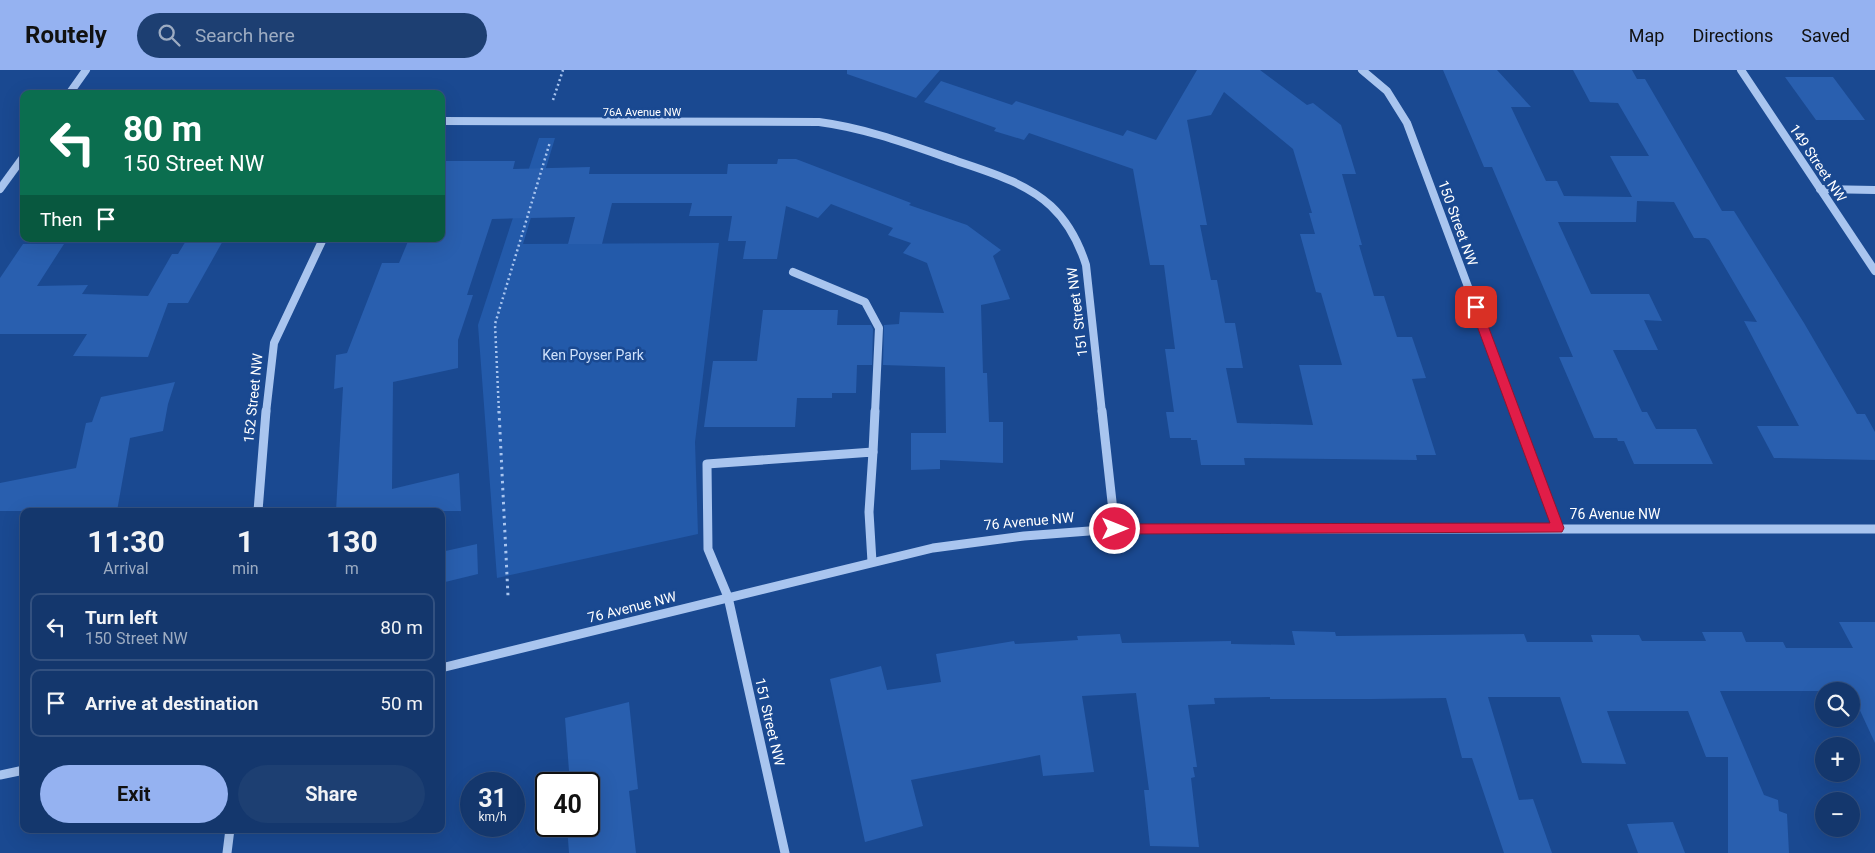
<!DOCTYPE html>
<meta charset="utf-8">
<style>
:root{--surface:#14376d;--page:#1d3f72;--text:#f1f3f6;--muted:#9dacc2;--line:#335180;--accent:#95b2f1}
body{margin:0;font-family:Roboto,sans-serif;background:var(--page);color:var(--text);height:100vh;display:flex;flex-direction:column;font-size:19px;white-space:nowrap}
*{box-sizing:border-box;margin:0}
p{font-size:16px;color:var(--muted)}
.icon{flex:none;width:28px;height:28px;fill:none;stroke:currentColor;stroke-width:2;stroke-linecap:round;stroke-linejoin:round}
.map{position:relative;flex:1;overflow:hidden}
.drawer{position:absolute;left:20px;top:438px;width:425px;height:325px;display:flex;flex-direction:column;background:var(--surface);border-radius:10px;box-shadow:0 5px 20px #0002,0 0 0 1px var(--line)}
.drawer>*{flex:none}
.guide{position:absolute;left:20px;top:20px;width:425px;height:152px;border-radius:10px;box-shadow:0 5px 20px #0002,0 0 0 1px var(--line);background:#0b6e4f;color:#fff;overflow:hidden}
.tools{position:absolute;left:1815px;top:612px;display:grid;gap:10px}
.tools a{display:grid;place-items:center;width:45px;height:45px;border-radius:50%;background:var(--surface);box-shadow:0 5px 20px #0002,0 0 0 1px var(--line);font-size:25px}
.speed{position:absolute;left:460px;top:702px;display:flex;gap:10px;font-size:25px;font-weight:700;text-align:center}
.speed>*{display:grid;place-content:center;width:65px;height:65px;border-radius:50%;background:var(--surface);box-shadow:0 5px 20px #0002,0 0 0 1px var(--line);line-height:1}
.speed small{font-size:12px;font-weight:400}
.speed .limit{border:2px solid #111;border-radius:8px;background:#fff;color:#111}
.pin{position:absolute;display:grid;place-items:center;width:42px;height:42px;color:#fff;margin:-21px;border-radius:10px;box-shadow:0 2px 8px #0006}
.me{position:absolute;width:55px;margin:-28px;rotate:90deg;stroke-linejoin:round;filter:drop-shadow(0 0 4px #0008)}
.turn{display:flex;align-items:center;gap:18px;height:105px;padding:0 20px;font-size:22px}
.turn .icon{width:65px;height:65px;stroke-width:2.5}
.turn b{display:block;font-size:35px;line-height:42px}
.then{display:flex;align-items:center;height:48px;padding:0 20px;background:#0003;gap:10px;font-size:19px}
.eta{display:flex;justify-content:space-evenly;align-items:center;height:85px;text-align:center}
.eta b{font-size:30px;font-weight:700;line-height:35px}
.button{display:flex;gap:10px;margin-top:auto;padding:10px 20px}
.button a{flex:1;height:58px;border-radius:30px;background:var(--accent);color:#111;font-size:20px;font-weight:700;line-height:58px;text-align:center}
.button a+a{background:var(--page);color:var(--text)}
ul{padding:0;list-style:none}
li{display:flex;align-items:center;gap:15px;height:68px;margin:0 10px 8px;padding:0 10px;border:2px solid var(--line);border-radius:10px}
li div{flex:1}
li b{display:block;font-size:19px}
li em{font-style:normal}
header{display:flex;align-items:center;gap:30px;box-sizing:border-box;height:70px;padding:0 25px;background:var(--accent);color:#111}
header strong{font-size:24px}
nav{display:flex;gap:28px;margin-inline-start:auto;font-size:18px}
.search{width:350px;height:45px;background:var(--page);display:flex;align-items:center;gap:12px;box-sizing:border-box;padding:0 18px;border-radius:28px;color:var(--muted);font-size:19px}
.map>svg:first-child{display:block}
</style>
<header>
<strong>Routely</strong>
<div class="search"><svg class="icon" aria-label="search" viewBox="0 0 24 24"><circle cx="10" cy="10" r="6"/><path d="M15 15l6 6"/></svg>Search here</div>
<nav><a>Map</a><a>Directions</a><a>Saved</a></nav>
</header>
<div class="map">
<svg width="1875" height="783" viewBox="0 0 1875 783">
<rect width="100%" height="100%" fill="#1a4991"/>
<path fill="#235aaa" d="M539,68h16l-32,106 196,-1 -24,199 3,92 -201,44 -19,-253z"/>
<g fill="#295faf" fill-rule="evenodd">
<path d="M847,0h93l-24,28 -69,-24z"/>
<path d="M1197,0h63l47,35 6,-2 28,22 15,49h-14l20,71h-3l15,51h10l13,41h15l14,41 -14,1 24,76h-20l1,5 -173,-2 1,7h-44l-4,-25h-6v-2h-21l-4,-26h8l-9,-63h10l-11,-84h-14l-17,-96 -104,-36 -5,7 -30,-9 2,-3 -72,-26 17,-21 71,24 4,-4 107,35 4,-6 29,10zM1224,22l69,57 19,64h-3l6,21h-15l16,58 5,1 21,72h-43l14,60 -76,-2 -11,-55h17l-8,-45h-10l-8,-43h-6l-11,-55h7l-20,-105 24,-5z"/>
<path d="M1443,0h54l34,37h-20l35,74h11l7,15 68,1 -22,-41h39l-31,-53 -28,-1 -17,-32h59l5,9h8l77,132h12l70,112 53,91h8l10,18v28l-101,-2 -17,-32h42l-55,-105 13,1 -48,-82 -4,-2h-11l-20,-36 -37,-1 -1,21h-78l33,72h58l13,27 -18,-1 14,30h-45l29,62h5l9,17h40l17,35h-79l-10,-23h-6l-1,-3h-23l-35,-81h14l-81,-190h-8z"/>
<path d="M1785,7h48l32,43h-49z"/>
<path d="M778,89h18l115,44 -2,2 58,20 34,25 -8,6 17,43 -29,6 2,68h4l2,49h14v41l-63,-3v9l-29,1v-37h35l-1,-66 -62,-2 1,-40 15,-1 1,-12 44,1 -17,-50 -24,-10 8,-10 -23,-8 5,-7 -62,-24 -13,14 -32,-12 -9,53h-34l3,-18h-18l4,-25h-43l3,-13h-80l-10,41h-34l7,-27 -83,2 -25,76h6l-15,45v28l-65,14 -1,107 67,-16 2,38h-125l7,-124 -9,2 2,-34 11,-2 35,-90h17l10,-24h32v-78h74l-2,8 77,-2 -1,7h138l1,-10h49z"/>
<path d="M187,169h37l-36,64h-20l-20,54 -75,-1 14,-22h-87v-56l23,-34h41l-27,42 51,-1 -6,9 66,2 24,-42h6z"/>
<path d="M763,240h75l-1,15h34l2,4 -1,36h-15l-1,28h-24v5h-35l-2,29h-91l9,-66h44z"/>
<path d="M175,312l-7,22 -5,27 -33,7 -13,73h-117v-28l76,-15 10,-45 6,-1 9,-25z"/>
<path d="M477,474l1,30 -37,9v-31z"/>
<path d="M1839,552h36v121l-24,-52h-131l44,104 14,5 1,11 8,3 2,39h-61v-96h-22l-18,-46h-81l19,53 -44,-1 -22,-66h-72l31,103 14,-1 19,54h-48l-32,-95h-10l-16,-60 -74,1h-102v-2l-56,1 1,6 -27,1 9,62h-4l2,10 -4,1 8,69 -49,-1 -6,-56h5l-13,-97 -54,3 12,76 -51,4 -3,-21 -129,25 12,46 -58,16 -35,-163 51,-13 6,24 54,-8 -5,-28 78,-13 1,3 63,-4 -1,-4 43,-2 2,9 109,-2v3l64,1 -3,-14 43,1 1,4 188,-2 3,8h66l-2,-7h48l3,6h64l-4,-9h40l4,10h37l3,6h67z"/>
<path d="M629,632l9,87 -9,2 7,62h-67l-2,-27h22v-42h-19l-5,-66z"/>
<path d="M1673,752l12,31h-47l-11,-29z"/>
</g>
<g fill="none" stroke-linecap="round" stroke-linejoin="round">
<g stroke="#a9c5ef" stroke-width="2.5" stroke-dasharray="2 3" stroke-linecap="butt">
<path d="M553,30l10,-30"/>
<path d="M499,343l-4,-89 55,-182"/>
</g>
<path stroke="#a9c5ef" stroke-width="3" stroke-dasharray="2.5 4.5" stroke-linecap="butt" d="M499,341l9,185"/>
<g stroke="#a9c5ef" stroke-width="8">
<path d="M1362,0l25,21 20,32 108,290"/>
<path d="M1741,0l134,201"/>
<path d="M69,24l17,-24"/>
<path d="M441,51l378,1c46,6 89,22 132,37 34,12 73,22 100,47 17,16 28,37 35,59l16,148"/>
<path d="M0,119l24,-33"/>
<path d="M1820,119l55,1"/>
<path d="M793,202l72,30 14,26 -4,85"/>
<path d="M266,343l8,-70 49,-104"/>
</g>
<g stroke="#a9c5ef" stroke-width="9">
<path d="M1102,341l13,118"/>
<path d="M1514,341l44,117"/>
<path d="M873,382l2,-41"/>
<path d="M258,441l8,-100"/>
<path d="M441,598l492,-120 91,-12 91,-7h760"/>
<path d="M0,705l24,-5"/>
<path d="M227,783l3,-24"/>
<path d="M785,783l-57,-256 -20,-48 -1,-85 166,-12 -4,60 3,50"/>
</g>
</g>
<path fill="#e11d48" stroke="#92132f" d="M1476,233l5,4 83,221 -2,4 -447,2 -5,-1 -1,-4 1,-4 5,-1 435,-1 -80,-216z"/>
<g text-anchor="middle" stroke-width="5" stroke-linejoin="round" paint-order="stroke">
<g font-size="11" fill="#fff" stroke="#1a4991">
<text x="642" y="46">76A Avenue NW</text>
</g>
<g font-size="14" fill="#fff" stroke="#1a4991">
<text transform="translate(1818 93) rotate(56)" y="5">149 Street NW</text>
<text transform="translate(1458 153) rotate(70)" y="5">150 Street NW</text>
<text transform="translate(1077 242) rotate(-97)" y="5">151 Street NW</text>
<text transform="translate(253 328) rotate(-84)" y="5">152 Street NW</text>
<text x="1615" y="449">76 Avenue NW</text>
<text transform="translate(1029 451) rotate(-5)" y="5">76 Avenue NW</text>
<text transform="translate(632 537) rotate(-14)" y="5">76 Avenue NW</text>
<text transform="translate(770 652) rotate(77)" y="5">151 Street NW</text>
</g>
<g font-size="14" fill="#cfe1fb" stroke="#1a4991">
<text x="593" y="290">Ken Poyser Park</text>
</g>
</g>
</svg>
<div class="tools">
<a><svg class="icon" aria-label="search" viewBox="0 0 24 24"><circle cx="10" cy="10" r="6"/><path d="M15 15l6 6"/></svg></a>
<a>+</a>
<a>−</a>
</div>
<div class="speed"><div>31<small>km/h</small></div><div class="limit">40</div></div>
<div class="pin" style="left:1476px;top:237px;background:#d93025"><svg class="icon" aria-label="arrive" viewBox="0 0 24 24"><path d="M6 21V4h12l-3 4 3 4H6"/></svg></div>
<svg class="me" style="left:1115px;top:459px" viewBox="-20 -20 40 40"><circle r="17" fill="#e11d48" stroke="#fff" stroke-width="3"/><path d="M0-11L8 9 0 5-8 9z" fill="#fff"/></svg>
<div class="guide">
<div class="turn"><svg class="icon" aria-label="left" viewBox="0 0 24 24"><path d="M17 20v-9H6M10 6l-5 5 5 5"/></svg><div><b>80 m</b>150 Street NW</div></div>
<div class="then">Then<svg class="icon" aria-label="arrive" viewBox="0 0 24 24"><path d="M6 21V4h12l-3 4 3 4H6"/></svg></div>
</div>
<section class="drawer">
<div class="eta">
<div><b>11:30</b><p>Arrival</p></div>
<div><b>1</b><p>min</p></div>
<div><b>130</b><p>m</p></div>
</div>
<ul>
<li><svg class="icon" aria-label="left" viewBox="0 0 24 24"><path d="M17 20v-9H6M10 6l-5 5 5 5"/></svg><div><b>Turn left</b><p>150 Street NW</p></div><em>80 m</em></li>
<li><svg class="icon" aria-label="arrive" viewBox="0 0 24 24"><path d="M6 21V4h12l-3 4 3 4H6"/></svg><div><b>Arrive at destination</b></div><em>50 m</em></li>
</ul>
<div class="button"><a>Exit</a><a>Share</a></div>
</section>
</div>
